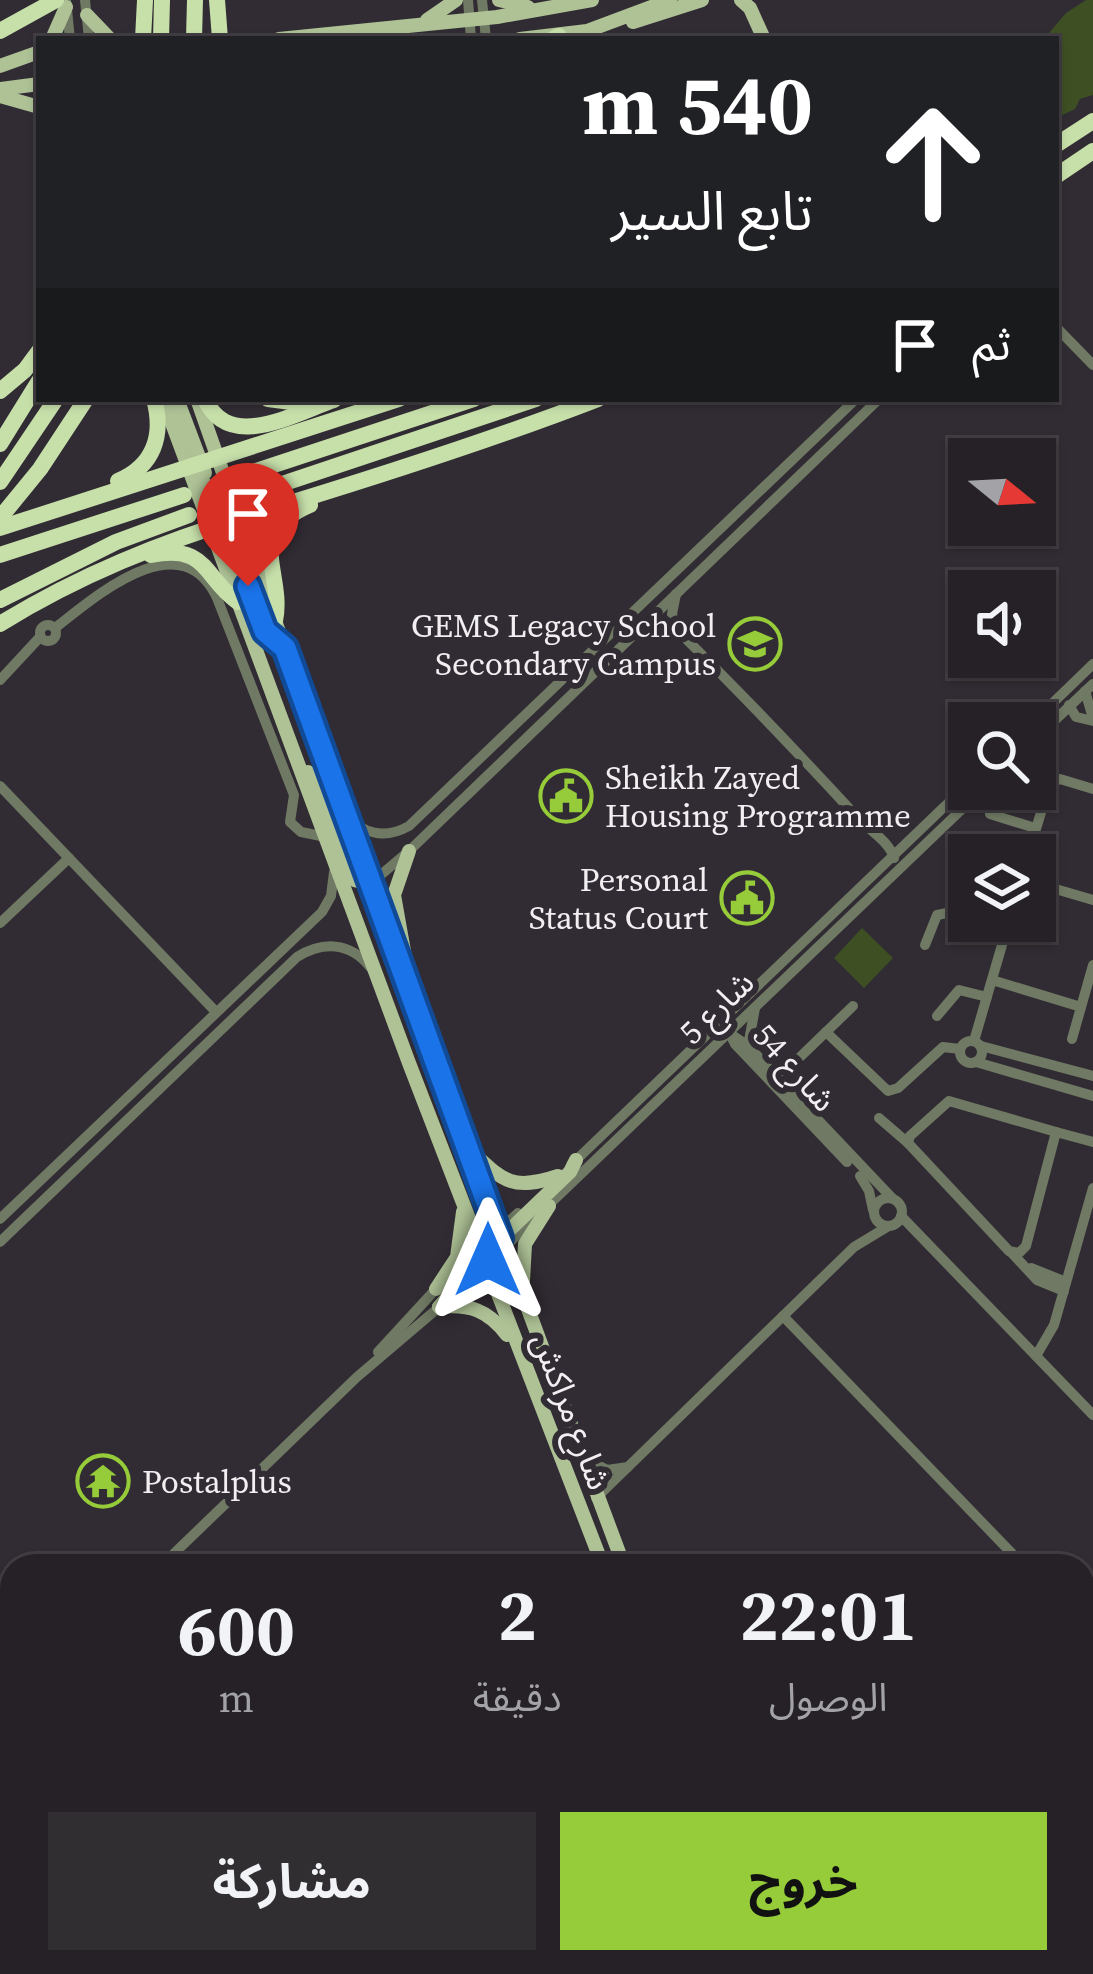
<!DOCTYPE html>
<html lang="ar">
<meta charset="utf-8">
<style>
:root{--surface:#252126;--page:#312e32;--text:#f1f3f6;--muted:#a3a3a7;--line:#423e43;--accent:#96cc39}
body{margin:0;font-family:"Source Serif 4","Noto Sans Arabic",serif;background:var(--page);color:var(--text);direction:rtl;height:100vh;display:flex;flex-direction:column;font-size:45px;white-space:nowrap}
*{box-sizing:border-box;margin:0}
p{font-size:39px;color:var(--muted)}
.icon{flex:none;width:66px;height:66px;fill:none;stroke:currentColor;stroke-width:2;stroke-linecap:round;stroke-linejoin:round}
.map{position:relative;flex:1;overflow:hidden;direction:ltr}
.sheet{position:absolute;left:0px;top:1554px;width:1095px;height:420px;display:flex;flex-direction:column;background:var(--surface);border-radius:36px 36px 0 0;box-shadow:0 3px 9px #0004,0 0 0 3px var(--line);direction:rtl}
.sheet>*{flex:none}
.hud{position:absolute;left:36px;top:36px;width:1023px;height:366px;border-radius:0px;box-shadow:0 3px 9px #0004,0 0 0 3px var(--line);direction:rtl;background:#202124;color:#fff;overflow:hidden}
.needle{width:78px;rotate:108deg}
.controls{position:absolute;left:948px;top:438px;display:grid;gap:24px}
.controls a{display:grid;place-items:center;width:108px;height:108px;border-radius:0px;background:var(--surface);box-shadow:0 3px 9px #0004,0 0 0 3px var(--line);font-size:60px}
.pin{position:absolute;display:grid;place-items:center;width:102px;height:102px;color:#fff;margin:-123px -51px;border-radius:50% 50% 50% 0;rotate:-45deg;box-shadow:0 0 12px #0007}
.pin .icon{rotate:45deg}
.me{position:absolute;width:132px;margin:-66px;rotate:0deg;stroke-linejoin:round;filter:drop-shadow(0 0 9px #0008)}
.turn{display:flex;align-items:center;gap:42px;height:252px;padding:0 48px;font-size:54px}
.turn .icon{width:156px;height:156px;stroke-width:2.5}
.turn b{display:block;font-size:84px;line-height:102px}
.then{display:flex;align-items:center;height:114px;padding:0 48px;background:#0003;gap:24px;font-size:45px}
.eta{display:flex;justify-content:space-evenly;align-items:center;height:204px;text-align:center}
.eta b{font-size:72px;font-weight:700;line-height:84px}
.action{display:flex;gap:24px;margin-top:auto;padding:24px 48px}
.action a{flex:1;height:138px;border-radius:0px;background:var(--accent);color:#111;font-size:48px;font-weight:700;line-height:138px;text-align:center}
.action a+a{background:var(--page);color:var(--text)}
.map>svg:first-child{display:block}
</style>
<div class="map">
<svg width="1093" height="1974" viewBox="0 0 1093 1974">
<rect width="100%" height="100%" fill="#312c33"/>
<g fill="#3d4f23">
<path d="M1086,0h7v95l-13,4 -5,10 -19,9v-79h-12l22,-26z"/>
<path d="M862,928l31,30 -29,30 -30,-30z"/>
</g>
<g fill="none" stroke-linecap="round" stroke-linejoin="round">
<g stroke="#6f7963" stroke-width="10">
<path d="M66,0l4,39"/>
<path d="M85,0l4,39"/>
<path d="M468,0l3,39"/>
<path d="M482,0l4,39"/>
<path d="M1056,327l37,38"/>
<path d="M676,594l-4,20 7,18c61,60 120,122 178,185 12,13 32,24 37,41"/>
<circle cx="48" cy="633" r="8"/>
<path d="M55,628c41,-32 126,-107 162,-30l77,197 -4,27 11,10 25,5"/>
<path d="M0,680l40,-43"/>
<path d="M1085,691l8,27"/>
<path d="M1069,705l7,12 17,4"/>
<path d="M1032,723l61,-59"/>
<path d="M1035,739l58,-55"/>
<path d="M0,786l216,226"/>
<path d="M344,813c19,21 40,27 65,13l447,-427"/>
<path d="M990,814l45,14"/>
<path d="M1028,855l22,-72 10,-4 33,10"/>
<path d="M1035,883l58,17"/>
<path d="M370,884l39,-33 470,-452"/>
<path d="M975,921l31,9"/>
<path d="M0,923l69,-65"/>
<path d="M925,945l12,-30 10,-2 22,6"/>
<path d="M992,980l89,27"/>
<path d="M937,1016l22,-26 28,7"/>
<path d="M726,1031l22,15 144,152"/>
<path d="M729,1032l6,12 112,118"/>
<path d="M826,1032l62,59 10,-3 45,-41 17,2"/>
<path d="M1072,1039l21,-74"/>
<circle cx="971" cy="1052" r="11"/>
<path d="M974,1041l35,-120"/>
<path d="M748,1046l7,-38"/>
<path d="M981,1046l112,30"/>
<path d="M799,1058l54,-52"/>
<path d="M976,1062l117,34"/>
<path d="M949,1101l107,31 -30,114 -7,7 -10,-2 -101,-108 2,-7z"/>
<path d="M879,1118l29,25"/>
<path d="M1056,1132l37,10"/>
<path d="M572,1164l397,-381"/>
<path d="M860,1176l9,15 4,19"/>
<circle cx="888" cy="1212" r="14"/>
<path d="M901,1216l192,199"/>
<path d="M0,1219l322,-307 9,-16 3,-24"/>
<path d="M0,1242l297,-285c26,-16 53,-15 73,10"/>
<path d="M1011,1252l26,28 27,11"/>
<path d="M1031,1268l35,14"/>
<path d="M467,1283l516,-494"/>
<path d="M783,1316l241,250"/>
<path d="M378,1352l58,-63 82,-76"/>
<path d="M1036,1356l18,-31 39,-137"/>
<path d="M584,1458l23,12 21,-3"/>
<path d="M596,1498l258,-251 33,-20"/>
<path d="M161,1566l196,-189 87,-74"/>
<path d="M0,1588l12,13"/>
<path d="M1083,1639l10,15"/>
<path d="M0,1720l12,-11"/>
<path d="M780,1962l5,12"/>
<path d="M319,1974l13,-12"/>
</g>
<g stroke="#aec296" stroke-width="14">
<path d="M499,0l29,7"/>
<path d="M741,0l9,8 14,31"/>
<path d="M87,15l23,24"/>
<path d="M427,20l29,-20"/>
<path d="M633,22l69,-22"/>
<path d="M52,39l14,-32"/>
<path d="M279,39l218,-22 95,-17"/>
<path d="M520,39l67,-8 83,-31"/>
<path d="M0,66l39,-14"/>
<path d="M0,89l39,-5"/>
<path d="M0,96l39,11"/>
<path d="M163,399l246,664 194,503"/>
<path d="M177,399l28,74"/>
<path d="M197,399l145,412 282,755"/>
<path d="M191,471l14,13 60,147 20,17"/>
<path d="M308,772l46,108 16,4"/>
<path d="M407,968l-13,-73 15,-44"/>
<path d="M469,1149c33,31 42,43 89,27"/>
<path d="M497,1242l73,-70 6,-12"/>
<path d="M523,1281l2,-37 24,-38"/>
<path d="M436,1289l21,-32 6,-45"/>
<path d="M439,1307c31,-3 49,3 68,28"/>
<path d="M439,1307l47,-55"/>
<path d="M748,1962l5,12"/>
<path d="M766,1962l5,12"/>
</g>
<g stroke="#c7e0aa" stroke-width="16">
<path d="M217,0l3,39"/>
<path d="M0,31l56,-31"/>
<path d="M143,39l2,-39"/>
<path d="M161,39l1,-39"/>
<path d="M194,39l1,-39"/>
<path d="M553,39l6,-3"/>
<path d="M1056,145l37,-24"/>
<path d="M1056,176l37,-25"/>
<path d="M0,391l25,-21 14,-19"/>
<path d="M205,399c24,54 90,14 129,1"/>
<path d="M268,399l39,5"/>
<path d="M0,444l39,-63"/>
<path d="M244,475l230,-76"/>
<path d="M118,481c36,-15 46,-46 36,-82"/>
<path d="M0,482l56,-83"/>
<path d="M252,494l284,-95"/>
<path d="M0,518l40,-49 46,-70"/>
<path d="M215,523l18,-23"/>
<path d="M0,528l399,-129"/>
<path d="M0,555l184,-60"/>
<path d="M151,555c57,-12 53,24 87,47"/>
<path d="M0,600l116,-58 73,-27"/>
<path d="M275,621c10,-49 -33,-87 35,-116"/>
<path d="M0,624c79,-49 162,-82 251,-109 116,-35 233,-72 347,-116"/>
</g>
</g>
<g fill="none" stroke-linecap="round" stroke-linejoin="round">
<g stroke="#114b97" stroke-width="30">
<path id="route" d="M248,586l17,45 20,17 215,590 -12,22"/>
</g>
<use href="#route" stroke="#1a73e8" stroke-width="21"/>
</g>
<defs>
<g id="university-ring" transform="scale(2.7)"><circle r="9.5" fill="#312c33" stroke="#96cc39" stroke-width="1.5"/><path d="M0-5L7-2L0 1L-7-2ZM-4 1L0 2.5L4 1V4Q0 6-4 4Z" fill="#96cc39"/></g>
<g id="civic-ring" transform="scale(2.7)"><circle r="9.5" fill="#312c33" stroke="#96cc39" stroke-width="1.5"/><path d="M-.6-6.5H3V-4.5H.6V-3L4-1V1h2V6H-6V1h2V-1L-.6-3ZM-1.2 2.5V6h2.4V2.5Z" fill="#96cc39"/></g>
<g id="temple-ring" transform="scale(2.7)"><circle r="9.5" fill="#312c33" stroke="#96cc39" stroke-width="1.5"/><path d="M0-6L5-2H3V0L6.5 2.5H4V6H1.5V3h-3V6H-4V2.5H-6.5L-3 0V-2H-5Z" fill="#96cc39"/></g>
</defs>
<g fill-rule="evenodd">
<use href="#university-ring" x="755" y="644"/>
<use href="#civic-ring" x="566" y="796"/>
<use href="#civic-ring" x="747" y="898"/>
<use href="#temple-ring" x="103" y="1481"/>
</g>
<g text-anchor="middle" stroke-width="12" stroke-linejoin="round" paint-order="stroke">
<g font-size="33" fill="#f2eff3" stroke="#312c33" text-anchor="end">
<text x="716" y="637">GEMS Legacy School<tspan x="716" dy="38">Secondary Campus</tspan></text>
<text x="605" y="789" text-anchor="start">Sheikh Zayed<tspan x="605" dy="38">Housing Programme</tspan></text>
<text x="708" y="891">Personal<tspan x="708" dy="38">Status Court</tspan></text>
<text x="142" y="1493" text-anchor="start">Postalplus</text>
</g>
<g font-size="33" fill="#f2eff3" stroke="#312c33">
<text transform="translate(716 1007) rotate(-44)" y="12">شارع 5</text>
<text transform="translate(795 1067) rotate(48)" y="12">شارع 54</text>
<text transform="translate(572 1411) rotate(69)" y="12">شارع مراكش</text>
</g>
</g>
</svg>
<div class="controls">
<a><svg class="needle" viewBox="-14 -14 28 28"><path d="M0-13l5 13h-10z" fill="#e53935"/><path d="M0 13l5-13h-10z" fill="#a3a3a7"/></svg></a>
<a><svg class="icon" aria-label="sound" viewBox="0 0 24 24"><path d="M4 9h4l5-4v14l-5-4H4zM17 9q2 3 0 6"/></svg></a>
<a><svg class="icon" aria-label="search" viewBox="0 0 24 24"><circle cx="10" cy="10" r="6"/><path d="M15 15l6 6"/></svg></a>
<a><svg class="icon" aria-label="layers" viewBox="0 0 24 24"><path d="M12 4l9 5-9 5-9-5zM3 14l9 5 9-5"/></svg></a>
</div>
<div class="pin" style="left:248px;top:586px;background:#d93025"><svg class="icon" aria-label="arrive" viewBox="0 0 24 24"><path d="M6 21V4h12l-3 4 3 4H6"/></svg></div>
<svg class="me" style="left:488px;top:1260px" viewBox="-20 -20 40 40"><path d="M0-17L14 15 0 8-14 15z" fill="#1a73e8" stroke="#fff" stroke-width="4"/></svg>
<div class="hud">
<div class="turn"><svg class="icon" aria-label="ahead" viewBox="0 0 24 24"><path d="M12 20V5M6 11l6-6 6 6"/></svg><div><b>540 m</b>تابع السير</div></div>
<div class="then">ثم<svg class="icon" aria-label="arrive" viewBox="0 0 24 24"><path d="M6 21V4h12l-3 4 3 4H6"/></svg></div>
</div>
<section class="sheet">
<div class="eta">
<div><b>22:01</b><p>الوصول</p></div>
<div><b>2</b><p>دقيقة</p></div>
<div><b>600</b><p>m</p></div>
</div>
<div class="action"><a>خروج</a><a>مشاركة</a></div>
</section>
</div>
